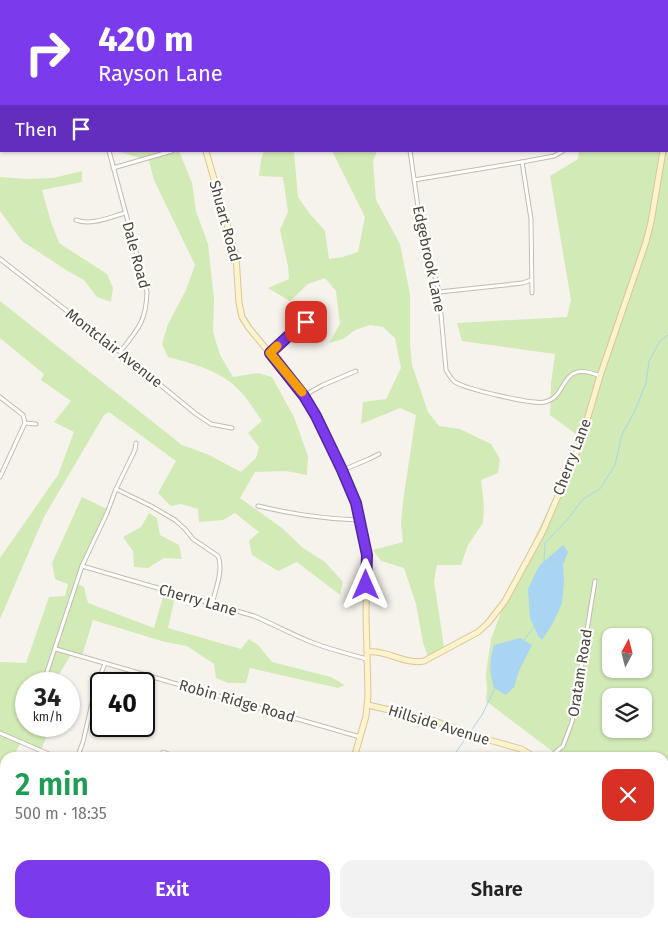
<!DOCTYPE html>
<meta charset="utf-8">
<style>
:root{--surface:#fff;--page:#f2f2f2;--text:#222;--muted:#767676;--accent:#7c3aed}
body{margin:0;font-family:"Fira Sans",sans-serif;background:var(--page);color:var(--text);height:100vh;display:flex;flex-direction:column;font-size:19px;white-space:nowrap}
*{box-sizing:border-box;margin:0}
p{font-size:16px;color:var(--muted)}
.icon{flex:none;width:28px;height:28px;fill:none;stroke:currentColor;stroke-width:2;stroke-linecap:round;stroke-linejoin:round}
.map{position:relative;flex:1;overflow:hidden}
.details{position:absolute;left:0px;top:752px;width:669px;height:176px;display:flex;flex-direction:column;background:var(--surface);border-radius:15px 15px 0 0;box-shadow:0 1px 4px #0004}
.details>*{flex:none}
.top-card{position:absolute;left:0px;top:0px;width:669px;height:152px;box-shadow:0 1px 4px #0004;background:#7c3aed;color:#fff;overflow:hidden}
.needle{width:32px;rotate:7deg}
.fabs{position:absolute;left:602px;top:628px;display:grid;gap:10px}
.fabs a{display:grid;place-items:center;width:50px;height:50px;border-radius:10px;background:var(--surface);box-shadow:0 1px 4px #0004;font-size:25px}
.speed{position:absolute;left:15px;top:672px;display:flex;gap:10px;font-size:25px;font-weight:700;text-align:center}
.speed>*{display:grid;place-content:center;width:65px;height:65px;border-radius:50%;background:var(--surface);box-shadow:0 1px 4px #0004;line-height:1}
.speed small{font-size:12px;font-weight:400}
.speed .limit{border:2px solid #111;border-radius:8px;background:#fff;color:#111}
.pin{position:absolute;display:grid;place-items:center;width:42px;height:42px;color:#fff;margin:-21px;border-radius:10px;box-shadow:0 2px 8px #0006}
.me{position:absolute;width:55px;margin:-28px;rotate:0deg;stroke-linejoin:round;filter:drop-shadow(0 0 4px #0008)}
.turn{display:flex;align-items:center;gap:18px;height:105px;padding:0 15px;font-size:22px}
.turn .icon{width:65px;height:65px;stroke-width:2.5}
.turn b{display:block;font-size:35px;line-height:42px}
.then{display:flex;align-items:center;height:48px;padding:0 15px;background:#0003;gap:10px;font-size:19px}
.round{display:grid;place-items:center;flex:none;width:52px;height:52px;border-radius:15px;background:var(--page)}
.headline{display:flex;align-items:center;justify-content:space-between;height:85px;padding:0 15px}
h1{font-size:30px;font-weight:600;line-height:38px;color:#1e9e55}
.button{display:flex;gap:10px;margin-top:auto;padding:10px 15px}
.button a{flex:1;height:58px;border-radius:15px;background:var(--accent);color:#fff;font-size:20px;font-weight:600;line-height:58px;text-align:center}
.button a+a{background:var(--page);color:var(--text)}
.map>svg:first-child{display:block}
</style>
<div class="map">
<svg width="668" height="928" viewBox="0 0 668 928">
<rect width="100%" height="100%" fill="#f6f3ec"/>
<g fill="#d2eab5" fill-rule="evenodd">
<path d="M598,0h70v840l-4,-4v-78l-104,-1 -74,-56 1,-12 -1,-16 5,-34 14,-38 75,-159 -4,-8 -26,-19 1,-32 4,-29 -93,-13 -5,-18 110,-6 4,-17 -21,-124 28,-17 1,-8h89v-150h-70zM611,636h33v33h-33zM611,696h33v33h-33z"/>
<path d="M117,151h62l13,32 4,28 12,33 6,55 -1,33 7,23 13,22 25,-4 14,4 22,40 14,39 -1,19 -21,-4 -31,1 -15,26 42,30 21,20 22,14 18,20 -3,13 -43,-33 -19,9 -26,-16 -3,-14 10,-9 -24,-19 -12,7 -24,2 -1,-13 -17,-5 -10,2 -13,-13 18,-32 -67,-49 -5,3 -60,102 -44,102v-61l58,-83 16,-43 -20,-10 17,-21 -30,-21 3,-6 -44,-36v-37l182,144 25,9 34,18 15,-14 3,-11 -11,-14 14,-12c-7,-10 -13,-20 -21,-29 -19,-21 -47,-28 -73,-35l-6,-13 6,-20 18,-34 9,-25 -41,-85 -5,-19z"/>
<path d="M264,151l30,1 4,45 12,17 15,17 4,28 14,-2 15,-5 7,-35 -33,-66h45l-4,10 3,39 24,44 10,50v50l2,21 16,47 11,14 21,3 31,15 9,15 -2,14 -17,7 3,26 -1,17 -15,22 -7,20h-24l-3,16 10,66 -15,12 -6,-16 -7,-39 -12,-36 -23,-7 -8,-11 30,-8 -2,-17 2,-24 13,-86 -16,-7 -39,16 2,-22 23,-3 15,-31 -6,-30 -12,-11 -13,-2 -15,5 -12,9 -14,4 11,-19 -4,-33 -11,-13 -17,6 -18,17 -22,-13 21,-9 -1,-13 -8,-36 8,-18 -5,-35 -24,-1 2,-16z"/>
<path d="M82,171v11l-40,8 9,32 8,21 48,31 6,14 -2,14 -14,-5 -13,-17 -18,-10 -44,-29 -22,-30v-34l27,2 26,-1z"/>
<path d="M82,497l25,12 -29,75 6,3 4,16 66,25 11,-38 11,3 -8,35 73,21 8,-10 9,6 14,17 59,15 14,8 -7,3 -88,-20 -4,15h-18l-12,-5 -2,-14 -27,-18 -22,-4 -72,-22 -11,36 -10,-3 -19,31h-27v42h18l3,9 -6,15 -19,-9 -9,16 -8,1v52l-5,-8v-140l26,1 23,-66 16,-1 3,-12 -13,-5 -3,-16z"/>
<path d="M149,513l8,5 3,17 19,10 3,14 -18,-1 -16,10 -14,-1 -1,-16 -10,-14 18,-10z"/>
<path d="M492,924h90l-2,4h-90z"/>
</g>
<g fill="#a9d4f2">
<path d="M563,545l5,7 -5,13 1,19 -2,19 -9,20 -11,17 -4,-4 -8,-18 -2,-29 11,-23z"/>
<path d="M520,638l12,7 -13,26 -5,16 -8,8 -12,-7c-5,-19 -5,-24 0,-43z"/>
</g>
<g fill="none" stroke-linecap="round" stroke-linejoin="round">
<g stroke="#a9d4f2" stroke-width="1">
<path d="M544,561l1,-18 23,-24 15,-20 17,-10 15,-24 7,-31 12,-21 12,-30 3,-22 11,-20 8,-6"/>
<path d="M524,640l10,-13"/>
<path d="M470,732l12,-17 13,-27"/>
<path d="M452,758l16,-23"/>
<path d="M0,787l5,5"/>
<path d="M45,924v4"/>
<path d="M373,928l3,-4"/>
</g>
<g stroke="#c2bbae" stroke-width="5">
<g id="street">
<path d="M433,0l1,1"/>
<path d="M9,1v-1"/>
<path d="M571,1v-1"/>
<path d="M0,147l1,-1"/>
<path d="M109,151l38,141c-1,30 -9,37 -27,60"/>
<path d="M410,151l10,70 19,71 7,78c3,5 5,9 9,12 11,7 78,23 90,20 25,-6 13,-43 55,-26"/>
<path d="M522,162l9,57 1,74"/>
<path d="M113,168l59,-17"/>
<path d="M414,180l108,-18 32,-6 9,-5"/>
<path d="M76,220c15,6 34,-3 49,-7"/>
<path d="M0,259l120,93 76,62 15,10 21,4"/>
<path d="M439,292l84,-9 8,-3"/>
<path d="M270,353l27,-24 9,-7"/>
<path d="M305,395l18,-10 33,-14"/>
<path d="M0,397l23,18 2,8 11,1"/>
<path d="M343,470l26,-11 10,-5"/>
<path d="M0,477l25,-54"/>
<path d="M116,489l35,17 24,14 10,9 8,10 25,17c6,13 -3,35 -6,48"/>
<path d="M258,506c33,8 67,13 101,14"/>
<path d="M82,566l172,50c19,8 37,18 57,26 18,7 37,12 56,17"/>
<path d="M56,649l304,88"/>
<path d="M40,684l6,-9 36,-109 25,-53 9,-24 19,-39 1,-7"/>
<path d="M0,733l58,25"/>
<path d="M163,752l16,6"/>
<path d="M77,758l6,-16 12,-52 10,-27"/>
<path d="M549,758l14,-12 9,-24 23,-141"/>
<path d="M0,919l5,-17"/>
<path d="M442,928l3,-4"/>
<path d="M627,928l5,-4"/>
</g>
</g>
<g stroke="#d6c79b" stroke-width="7">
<g id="secondary">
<path d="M162,0v1"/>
<path d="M668,43v-5"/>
<path d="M206,151l30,105 3,47 3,14 7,11 55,67 12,21 27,54 13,33 11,52 -1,61 2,79 -2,21 -12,42"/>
<path d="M368,652c20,-2 37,13 56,9l54,-29 10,-9 17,-22 38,-70 36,-84 21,-71 46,-134 5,-20 12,-71"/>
<path d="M368,705l64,15 50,18 39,11 15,9"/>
<path d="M664,821l4,1"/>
<path d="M274,928l3,-4"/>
</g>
</g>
<use href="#street" stroke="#fff" stroke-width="3"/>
<use href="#secondary" stroke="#fff3cd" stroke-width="5"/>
</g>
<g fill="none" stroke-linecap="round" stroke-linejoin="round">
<g stroke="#51269a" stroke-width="12">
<path id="route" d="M306,322l-10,7 -26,24 34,43 12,20 26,54 14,33 11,52 -1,30"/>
</g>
<use href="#route" stroke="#7c3aed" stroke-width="9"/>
<path stroke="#f59e0b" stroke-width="9" d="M277,346l-7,7 32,39"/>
</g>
<g text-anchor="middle" stroke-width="4.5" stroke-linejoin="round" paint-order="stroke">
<g font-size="15" fill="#4b4439" stroke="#fff">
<text transform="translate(225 221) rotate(75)" y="5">Shuart Road</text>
<text transform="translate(136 255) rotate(75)" y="5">Dale Road</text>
<text transform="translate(429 259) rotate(78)" y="5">Edgebrook Lane</text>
<text transform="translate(114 348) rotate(38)" y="5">Montclair Avenue</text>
<text transform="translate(572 457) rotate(-69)" y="5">Cherry Lane</text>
<text transform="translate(198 600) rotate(16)" y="5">Cherry Lane</text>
<text transform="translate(580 673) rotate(-81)" y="5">Oratam Road</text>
<text transform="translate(237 701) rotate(16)" y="5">Robin Ridge Road</text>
<text transform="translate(439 725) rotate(17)" y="5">Hillside Avenue</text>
</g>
</g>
</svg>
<div class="fabs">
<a><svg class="needle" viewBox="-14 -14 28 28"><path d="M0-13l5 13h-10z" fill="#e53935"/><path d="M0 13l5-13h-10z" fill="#767676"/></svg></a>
<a><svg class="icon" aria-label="layers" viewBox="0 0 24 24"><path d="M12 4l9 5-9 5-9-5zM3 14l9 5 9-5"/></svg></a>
</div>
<div class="speed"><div>34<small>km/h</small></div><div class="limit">40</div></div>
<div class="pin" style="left:306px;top:322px;background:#d93025"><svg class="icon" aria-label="arrive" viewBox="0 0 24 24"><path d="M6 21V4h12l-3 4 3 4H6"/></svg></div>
<svg class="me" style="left:366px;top:585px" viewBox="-20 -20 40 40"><path d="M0-17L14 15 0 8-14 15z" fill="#7c3aed" stroke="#fff" stroke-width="4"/></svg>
<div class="top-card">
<div class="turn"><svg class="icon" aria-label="right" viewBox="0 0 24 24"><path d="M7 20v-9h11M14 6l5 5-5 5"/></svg><div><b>420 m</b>Rayson Lane</div></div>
<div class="then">Then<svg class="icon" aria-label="arrive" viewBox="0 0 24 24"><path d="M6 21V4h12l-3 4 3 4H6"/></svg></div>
</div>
<section class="details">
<div class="headline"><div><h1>2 min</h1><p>500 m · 18:35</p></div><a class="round" style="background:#d93025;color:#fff"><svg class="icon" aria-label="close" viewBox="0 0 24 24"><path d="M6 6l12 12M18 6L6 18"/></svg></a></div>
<div class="button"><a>Exit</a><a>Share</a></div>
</section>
</div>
